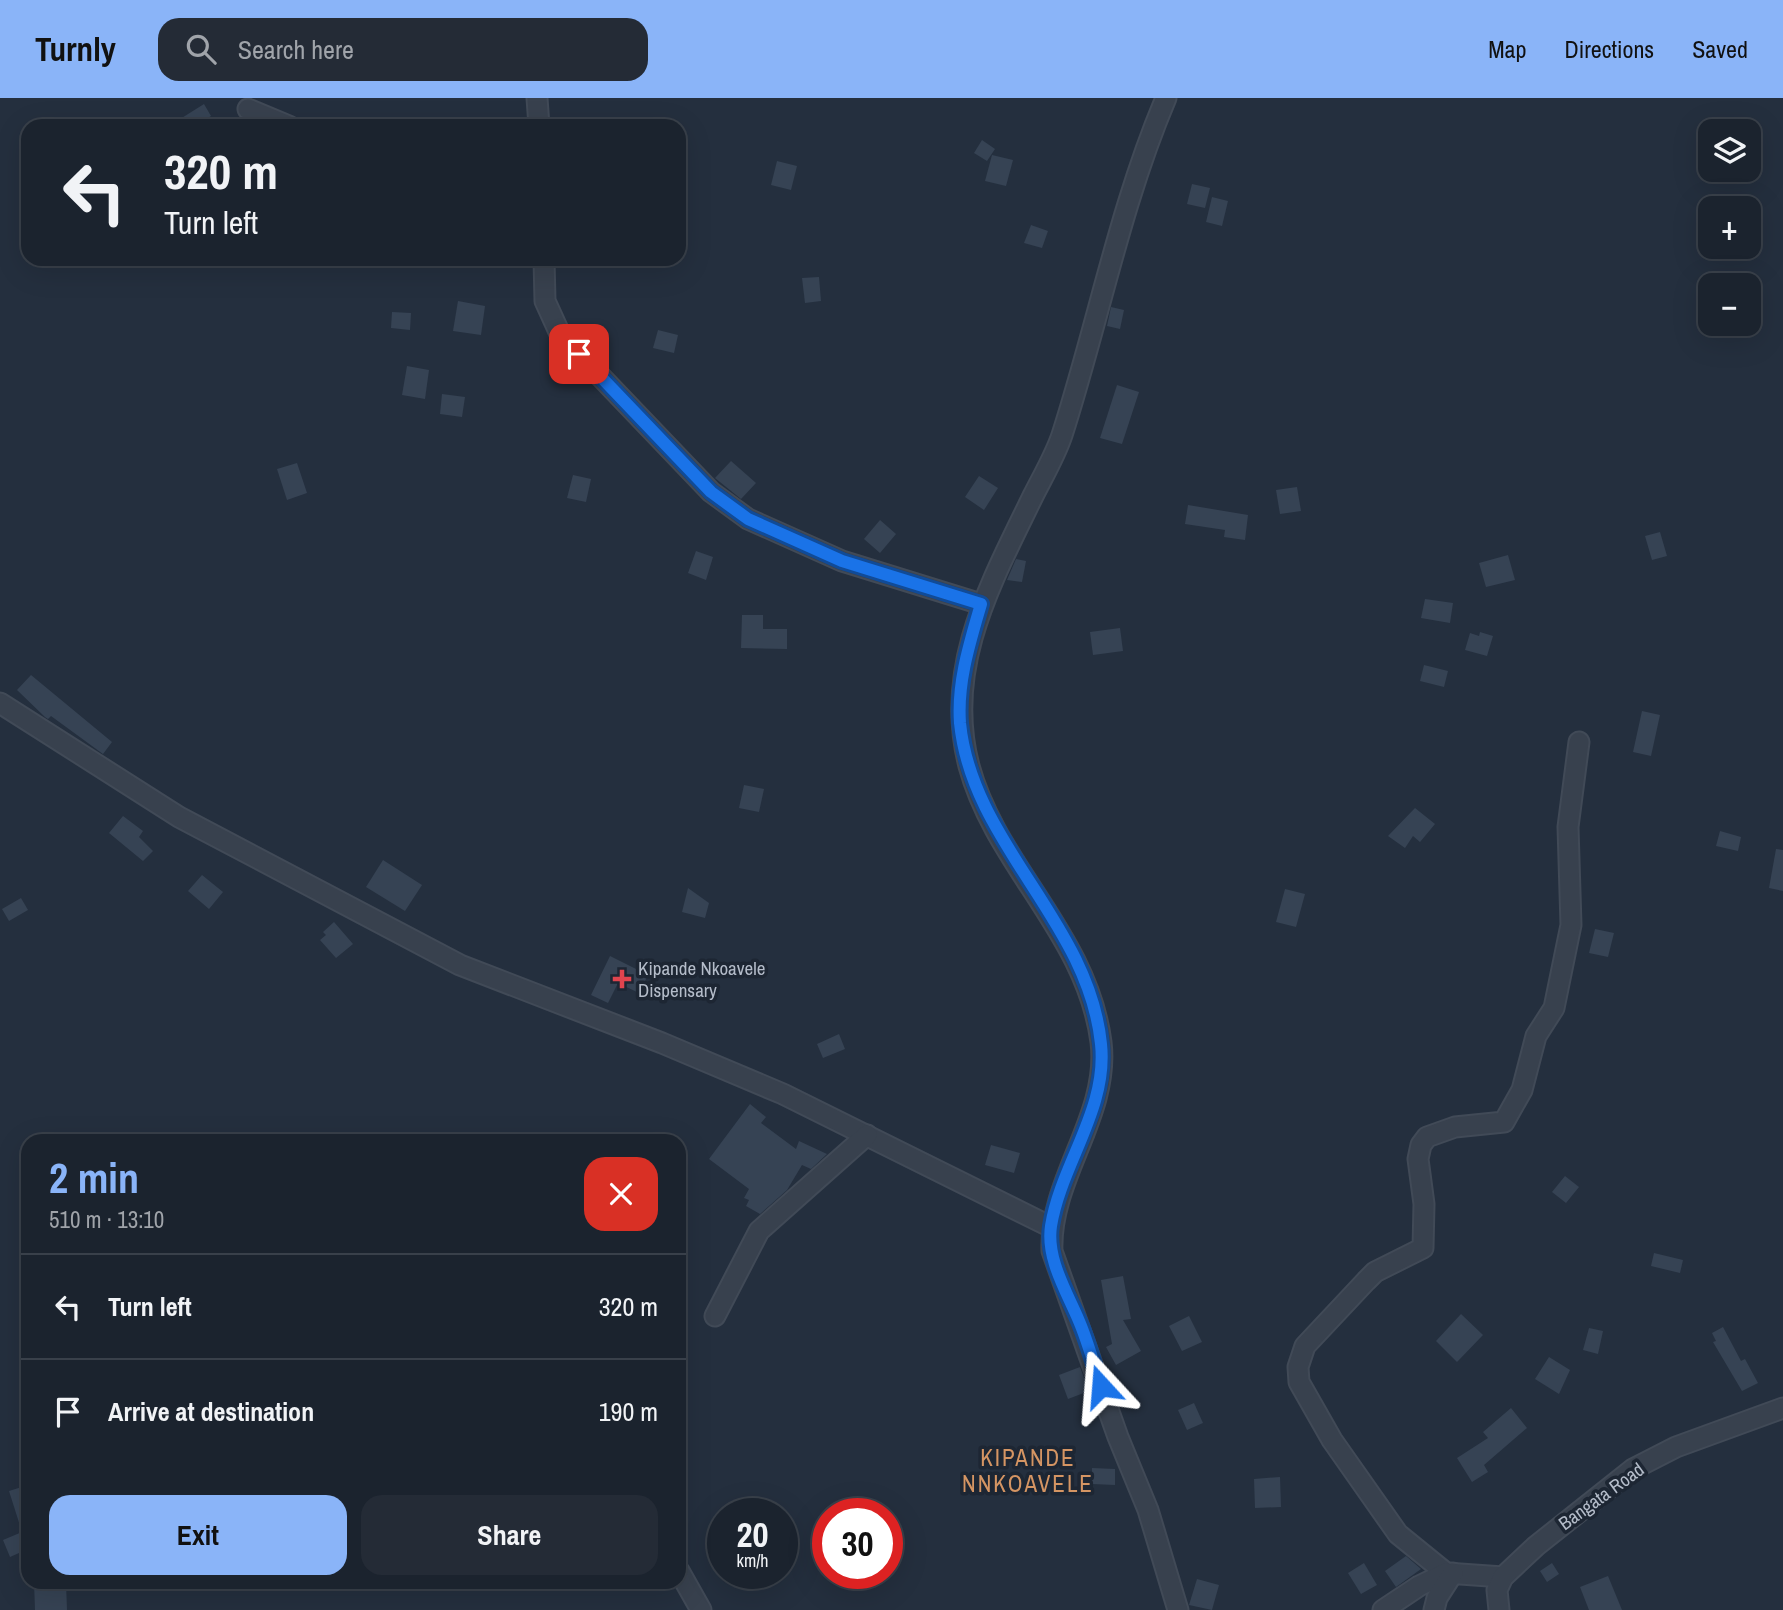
<!DOCTYPE html>
<meta charset="utf-8">
<style>
:root{--surface:#1b232e;--page:#242b36;--text:#f1f3f6;--muted:#a0a4aa;--line:#39404a;--accent:#8ab4f8}
body{margin:0;font-family:"Archivo Narrow",sans-serif;background:var(--page);color:var(--text);height:100vh;display:flex;flex-direction:column;font-size:26px;white-space:nowrap}
*{box-sizing:border-box;margin:0}
p{font-size:23px;color:var(--muted)}
.icon{flex:none;width:38px;height:38px;fill:none;stroke:currentColor;stroke-width:2;stroke-linecap:round;stroke-linejoin:round}
.map{position:relative;flex:1;overflow:hidden}
.details{position:absolute;left:21px;top:1036px;width:665px;height:455px;display:flex;flex-direction:column;background:var(--surface);border-radius:21px;box-shadow:0 7px 28px #0002,0 0 0 2px var(--line)}
.details>*{flex:none}
.hud{position:absolute;left:21px;top:21px;width:665px;height:147px;border-radius:21px;box-shadow:0 7px 28px #0002,0 0 0 2px var(--line);background:#1b232e;color:var(--text);overflow:hidden}
.buttons{position:absolute;left:1698px;top:21px;display:grid;gap:14px}
.buttons a{display:grid;place-items:center;width:63px;height:63px;border-radius:14px;background:var(--surface);box-shadow:0 7px 28px #0002,0 0 0 2px var(--line);font-size:35px}
.speed{position:absolute;left:707px;top:1400px;display:flex;gap:14px;font-size:35px;font-weight:700;text-align:center}
.speed>*{display:grid;place-content:center;width:91px;height:91px;border-radius:50%;background:var(--surface);box-shadow:0 7px 28px #0002,0 0 0 2px var(--line);line-height:1}
.speed small{font-size:18px;font-weight:400}
.speed .limit{border:10px solid #d22;background:#fff;color:#111}
.pin{position:absolute;display:grid;place-items:center;width:60px;height:60px;color:#fff;margin:-30px;border-radius:14px;box-shadow:0 4px 10px #0006}
.me{position:absolute;width:77px;margin:-38px;rotate:341deg;stroke-linejoin:round;filter:drop-shadow(0 0 5px #0008)}
.turn{display:flex;align-items:center;gap:24px;height:147px;padding:0 28px;font-size:32px}
.turn .icon{width:91px;height:91px;stroke-width:2.5}
.turn b{display:block;font-size:49px;line-height:60px}
.round{display:grid;place-items:center;flex:none;width:74px;height:74px;border-radius:21px;background:var(--page)}
.summary{display:flex;align-items:center;justify-content:space-between;height:119px;padding:0 28px}
h1{font-size:42px;font-weight:800;line-height:52px;color:var(--accent)}
.button{display:flex;gap:14px;margin-top:auto;padding:14px 28px}
.button a{flex:1;height:80px;border-radius:21px;background:var(--accent);color:#111;font-size:28px;font-weight:800;line-height:80px;text-align:center}
.button a+a{background:var(--page);color:var(--text)}
ul{padding:0;list-style:none}
li{display:flex;align-items:center;gap:21px;height:105px;padding:0 28px;border-top:2px solid var(--line)}
li div{flex:1}
li b{display:block;font-size:26px}
li em{font-style:normal}
header{display:flex;align-items:center;gap:42px;box-sizing:border-box;height:98px;padding:0 35px;background:var(--accent);color:#111}
header strong{font-size:33px}
nav{display:flex;gap:38px;margin-inline-start:auto;font-size:24px}
.search{width:490px;height:63px;background:var(--page);display:flex;align-items:center;gap:18px;box-sizing:border-box;padding:0 24px;border-radius:21px;color:var(--muted);font-size:26px}
.map>svg:first-child{display:block}
</style>
<header>
<strong>Turnly</strong>
<div class="search"><svg class="icon" aria-label="search" viewBox="0 0 24 24"><circle cx="10" cy="10" r="6"/><path d="M15 15l6 6"/></svg>Search here</div>
<nav><a>Map</a><a>Directions</a><a>Saved</a></nav>
</header>
<div class="map">
<svg width="1783" height="1512" viewBox="0 0 1783 1512">
<rect width="100%" height="100%" fill="#242f3e"/>
<g fill="#364354">
<path d="M204,6l7,12 -16,10h-26z"/>
<path d="M982,42l13,9 -8,12 -13,-8z"/>
<path d="M992,57l21,5 -7,26 -21,-5z"/>
<path d="M777,63l20,5 -6,24 -20,-5z"/>
<path d="M1192,86l18,4 -5,20 -18,-4z"/>
<path d="M1212,99l16,4 -6,25 -16,-4z"/>
<path d="M1031,127l17,6 -6,17 -18,-5z"/>
<path d="M819,179l2,24 -16,2 -3,-25z"/>
<path d="M458,203l27,5 -4,29 -28,-4z"/>
<path d="M1111,209l13,3 -4,19 -13,-3z"/>
<path d="M392,214l19,1 -1,17 -19,-2z"/>
<path d="M658,232l20,5 -4,18 -21,-5z"/>
<path d="M407,268l22,4 -4,29 -23,-4z"/>
<path d="M1117,287l22,7 -17,52 -22,-6z"/>
<path d="M442,296l23,3 -3,20 -22,-3z"/>
<path d="M731,363l25,22 -15,16 -26,-21z"/>
<path d="M297,365l10,30 -20,7 -10,-31z"/>
<path d="M573,377l18,4 -5,23 -19,-4z"/>
<path d="M979,378l19,12 -14,22 -19,-13z"/>
<path d="M1297,389l4,24 -21,3 -4,-24z"/>
<path d="M1188,407l60,10 -3,25 -21,-3 1,-7 -40,-6z"/>
<path d="M880,422l16,14 -16,19 -16,-14z"/>
<path d="M1660,434l7,24 -15,4 -7,-24z"/>
<path d="M696,453l17,6 -7,23 -18,-7z"/>
<path d="M1508,457l7,25 -29,7 -7,-24z"/>
<path d="M1016,461l10,2 -4,21 -15,-2z"/>
<path d="M1425,501l28,4 -3,20 -29,-5z"/>
<path d="M742,517h21v14h24v20l-46,-1z"/>
<path d="M1120,530l3,23 -30,4 -3,-23z"/>
<path d="M1480,534l13,4 -6,20 -22,-6 5,-17 9,3z"/>
<path d="M1424,567l24,6 -4,16 -24,-6z"/>
<path d="M31,577l81,67 -9,12 -52,-38 -3,3 -3,-2 -28,-27z"/>
<path d="M1642,613l18,4 -9,41 -18,-4z"/>
<path d="M744,687l20,4 -5,23 -20,-4z"/>
<path d="M1415,710l20,16 -15,18 -7,-6 -8,12 -17,-12z"/>
<path d="M123,718l20,15 -4,6 14,14 -10,10 -34,-28z"/>
<path d="M1720,733l21,6 -3,14 -22,-5z"/>
<path d="M1776,751l7,1v41l-14,-3z"/>
<path d="M383,762l39,25 -17,26 -39,-24z"/>
<path d="M202,777l21,17 -14,17 -21,-18z"/>
<path d="M688,790l21,15 -4,15 -23,-6z"/>
<path d="M1285,791l20,5 -9,33 -20,-5z"/>
<path d="M21,800l7,12 -19,11 -7,-12z"/>
<path d="M334,824l19,22 -17,14 -16,-18 6,-5 -3,-3z"/>
<path d="M1595,831l19,4 -6,24 -19,-4z"/>
<path d="M610,858l38,19 -9,18 -21,-10 -10,20 -17,-8z"/>
<path d="M839,936l6,15 -22,9 -6,-14z"/>
<path d="M750,1006l16,13 -5,6 35,26 3,-8 28,13 -16,15 -9,-4 -15,25 -27,24 -14,-8 3,-6 -5,-2 5,-9 -40,-30z"/>
<path d="M991,1047l29,8 -6,20 -29,-8z"/>
<path d="M1565,1078l14,11 -13,16 -14,-11z"/>
<path d="M1654,1155l29,7 -3,13 -29,-7z"/>
<path d="M1123,1178l8,43 -8,1 18,31 -25,14 -10,-18 6,-3 -11,-64z"/>
<path d="M1461,1216l22,21 -26,27 -21,-21z"/>
<path d="M1189,1218l13,26 -20,9 -13,-25z"/>
<path d="M1723,1229l18,34 4,-2 13,24 -16,8 -29,-49 3,-1 -4,-8z"/>
<path d="M1589,1230l14,3 -5,23 -15,-4z"/>
<path d="M1549,1259l21,13 -11,24 -24,-15z"/>
<path d="M1080,1269l9,24 -21,8 -9,-24z"/>
<path d="M1194,1305l9,20 -16,7 -9,-20z"/>
<path d="M1511,1310l16,20 -43,37 4,7 -16,10 -15,-24 31,-20 -5,-6z"/>
<path d="M1092,1370l23,1v16l-23,-1z"/>
<path d="M1280,1379l1,30 -26,1 -1,-29z"/>
<path d="M28,1387v64l-18,8 -7,-17 19,-8 -13,-41z"/>
<path d="M1406,1458l15,13 -25,18 -11,-16z"/>
<path d="M1364,1465l13,22 -16,9 -13,-21z"/>
<path d="M1552,1465l7,11 -12,8 -7,-11z"/>
<path d="M1608,1478l14,34h-33l-9,-23z"/>
<path d="M1197,1481l22,6 -7,25 -23,-5z"/>
<path d="M34,1484h32l1,28h-32z"/>
</g>
<g fill="none" stroke-linecap="round" stroke-linejoin="round">
<g stroke="#414a57" stroke-width="23">
<g id="street">
<path d="M537,0l2,28"/>
<path d="M1166,0c-46,108 -68,225 -104,337 -7,21 -19,41 -29,61 -42,87 -90,171 -64,270 27,100 118,168 132,276 9,74 -52,136 -49,209l66,186 30,73 30,100"/>
<path d="M248,11l41,17"/>
<path d="M544,161l1,42 15,33 151,158 37,27 94,42 139,43"/>
<path d="M0,605l179,114 281,148 202,78 121,51 268,133"/>
<path d="M715,1218l44,-85 108,-96"/>
<path d="M679,1473l22,39"/>
<path d="M1446,1475l-48,-39 -66,-94 -33,-58 -1,-15 7,-21 61,-65 9,-9 48,-24 1,-44 -6,-45 3,-14 6,-8 28,-10 49,-5 18,-32 14,-54 18,-28 17,-83 -3,-98 11,-85"/>
<path d="M1383,1512l36,-24 27,-13 57,4"/>
<path d="M1434,1512l3,-12 16,-25"/>
<path d="M1499,1512l-2,-20 6,-13 33,-31 97,-77 43,-22 107,-39"/>
</g>
</g>
<use href="#street" stroke="#38414e" stroke-width="19"/>
</g>
<g fill="none" stroke-linecap="round" stroke-linejoin="round">
<g stroke="#114b97" stroke-width="18">
<path id="route" d="M579,256l132,138 37,27 94,42 139,43c-11,38 -24,78 -21,119 12,121 129,199 141,321 7,65 -40,120 -50,182 -5,33 16,66 28,95 9,21 15,44 22,65"/>
</g>
<use href="#route" stroke="#1a73e8" stroke-width="12"/>
</g>
<path fill="#e0444e" stroke="#1d2633" stroke-width="2.5" d="M618.5 870.5h7v7h7v7h-7v7h-7v-7h-7v-7h7z"/>
<g text-anchor="middle" stroke-width="7" stroke-linejoin="round" paint-order="stroke">
<g font-size="19" fill="#b4bcc9" stroke="#1d2633" text-anchor="start">
<text x="638" y="877">Kipande Nkoavele<tspan x="638" dy="22">Dispensary</tspan></text>
</g>
<g font-size="19" fill="#b4bcc9" stroke="#1d2633">
<text transform="translate(1601 1398) rotate(-36)" y="7">Bangata Road</text>
</g>
<g font-size="23" letter-spacing="2" fill="#d59563" stroke="#1d2633">
<text x="1028" y="1368">KIPANDE<tspan x="1028" dy="26">NNKOAVELE</tspan></text>
</g>
</g>
</svg>
<div class="buttons">
<a><svg class="icon" aria-label="layers" viewBox="0 0 24 24"><path d="M12 4l9 5-9 5-9-5zM3 14l9 5 9-5"/></svg></a>
<a>+</a>
<a>−</a>
</div>
<div class="speed"><div>20<small>km/h</small></div><div class="limit">30</div></div>
<div class="pin" style="left:579px;top:256px;background:#d93025"><svg class="icon" aria-label="arrive" viewBox="0 0 24 24"><path d="M6 21V4h12l-3 4 3 4H6"/></svg></div>
<svg class="me" style="left:1101px;top:1288px" viewBox="-20 -20 40 40"><path d="M0-17L14 15 0 8-14 15z" fill="#1a73e8" stroke="#fff" stroke-width="4"/></svg>
<div class="hud">
<div class="turn"><svg class="icon" aria-label="left" viewBox="0 0 24 24"><path d="M17 20v-9H6M10 6l-5 5 5 5"/></svg><div><b>320 m</b>Turn left</div></div>
</div>
<section class="details">
<div class="summary"><div><h1>2 min</h1><p>510 m · 13:10</p></div><a class="round" style="background:#d93025;color:#fff"><svg class="icon" aria-label="close" viewBox="0 0 24 24"><path d="M6 6l12 12M18 6L6 18"/></svg></a></div>
<ul>
<li><svg class="icon" aria-label="left" viewBox="0 0 24 24"><path d="M17 20v-9H6M10 6l-5 5 5 5"/></svg><div><b>Turn left</b></div><em>320 m</em></li>
<li><svg class="icon" aria-label="arrive" viewBox="0 0 24 24"><path d="M6 21V4h12l-3 4 3 4H6"/></svg><div><b>Arrive at destination</b></div><em>190 m</em></li>
</ul>
<div class="button"><a>Exit</a><a>Share</a></div>
</section>
</div>
